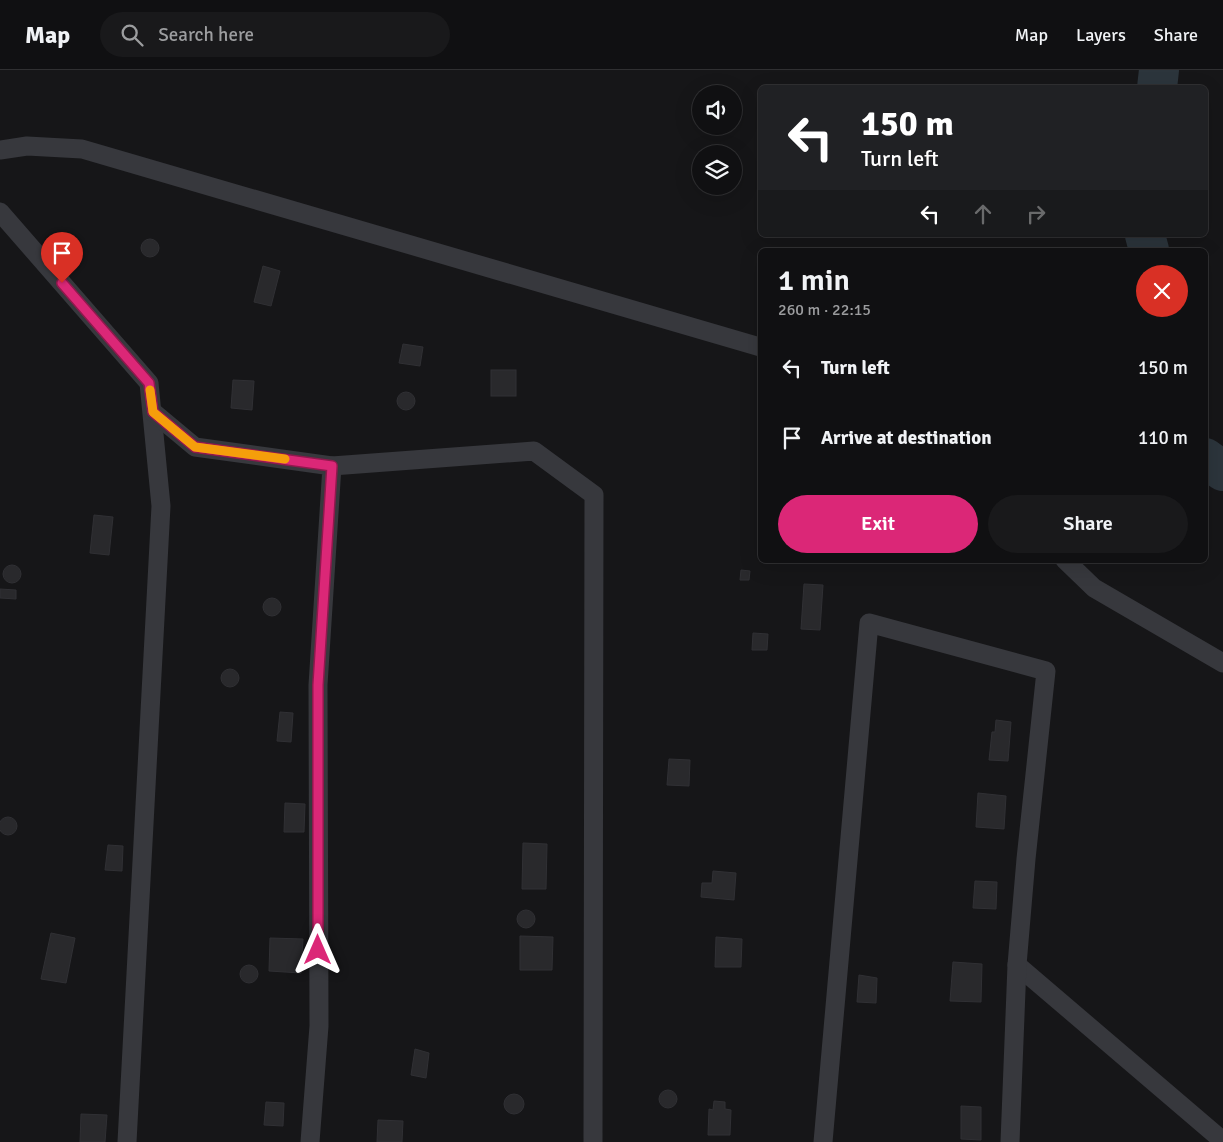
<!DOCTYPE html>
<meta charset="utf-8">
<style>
:root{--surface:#101012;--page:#19191b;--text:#f1f3f6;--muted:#9c9d9f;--line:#303032;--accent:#db2777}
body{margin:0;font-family:Signika,sans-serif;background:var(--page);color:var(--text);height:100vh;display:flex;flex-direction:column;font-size:19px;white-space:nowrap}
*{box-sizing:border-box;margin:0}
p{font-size:16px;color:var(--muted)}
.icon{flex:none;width:28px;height:28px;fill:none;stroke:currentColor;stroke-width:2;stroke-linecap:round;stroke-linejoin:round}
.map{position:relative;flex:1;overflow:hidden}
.side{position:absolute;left:758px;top:178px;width:450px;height:315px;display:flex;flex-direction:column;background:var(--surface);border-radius:8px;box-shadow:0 5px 20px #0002,0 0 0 1px var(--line)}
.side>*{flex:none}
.banner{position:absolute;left:758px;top:15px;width:450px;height:152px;border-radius:8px;box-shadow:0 5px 20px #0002,0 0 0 1px var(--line);background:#202124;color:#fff;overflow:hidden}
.controls{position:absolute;left:692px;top:15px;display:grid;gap:10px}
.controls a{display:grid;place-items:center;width:50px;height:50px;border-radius:50%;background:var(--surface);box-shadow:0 5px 20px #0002,0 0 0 1px var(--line);font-size:25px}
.pin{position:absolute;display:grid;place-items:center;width:42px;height:42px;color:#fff;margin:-51px -21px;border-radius:50% 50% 50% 0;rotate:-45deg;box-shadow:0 0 5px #0007}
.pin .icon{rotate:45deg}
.me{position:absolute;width:55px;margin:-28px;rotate:0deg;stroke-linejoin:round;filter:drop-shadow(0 0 4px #0008)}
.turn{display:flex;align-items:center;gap:18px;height:105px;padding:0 20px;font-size:22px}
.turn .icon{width:65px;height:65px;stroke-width:2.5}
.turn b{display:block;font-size:35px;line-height:42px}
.lanes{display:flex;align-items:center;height:48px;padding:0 20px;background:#0003;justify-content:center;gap:25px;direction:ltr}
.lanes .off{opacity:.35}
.round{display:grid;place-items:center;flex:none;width:52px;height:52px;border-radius:26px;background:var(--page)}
.summary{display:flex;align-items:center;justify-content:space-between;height:85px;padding:0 20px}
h1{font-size:30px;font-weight:600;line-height:38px}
.action{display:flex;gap:10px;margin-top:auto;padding:10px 20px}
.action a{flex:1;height:58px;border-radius:30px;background:var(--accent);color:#fff;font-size:20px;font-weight:600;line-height:58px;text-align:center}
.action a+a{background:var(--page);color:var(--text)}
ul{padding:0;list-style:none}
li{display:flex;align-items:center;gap:15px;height:70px;padding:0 20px}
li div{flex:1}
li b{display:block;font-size:19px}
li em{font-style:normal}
header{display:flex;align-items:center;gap:30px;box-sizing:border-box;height:70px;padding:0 25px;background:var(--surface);border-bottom:1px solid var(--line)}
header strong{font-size:24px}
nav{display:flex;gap:28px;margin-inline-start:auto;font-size:18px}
.search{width:350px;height:45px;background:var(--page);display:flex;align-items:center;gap:12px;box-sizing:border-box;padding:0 18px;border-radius:28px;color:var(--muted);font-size:19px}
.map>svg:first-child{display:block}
</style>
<header>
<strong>Map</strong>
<div class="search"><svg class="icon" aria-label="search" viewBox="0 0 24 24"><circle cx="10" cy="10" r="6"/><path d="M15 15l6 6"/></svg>Search here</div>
<nav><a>Map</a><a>Layers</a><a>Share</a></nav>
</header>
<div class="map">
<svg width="1223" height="1072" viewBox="0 0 1223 1072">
<rect width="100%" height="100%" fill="#161618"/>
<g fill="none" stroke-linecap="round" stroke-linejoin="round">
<g stroke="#2c353c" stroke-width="40">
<path d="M1157,18l2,-18"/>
<path d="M1145,165l4,15"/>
<path d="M1205,388l18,13"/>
</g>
</g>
<g fill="#29292c" stroke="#303034">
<circle cx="150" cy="178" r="9"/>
<path d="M263,196l17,5 -9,35 -17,-4z"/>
<path d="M403,274l20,3 -3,19 -21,-3z"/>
<rect x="491" y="300" width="25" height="26"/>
<path d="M233,310l21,1 -2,29 -21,-2z"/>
<circle cx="406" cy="331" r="9"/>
<path d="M94,445l19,2 -4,38 -19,-2z"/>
<circle cx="12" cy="504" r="9"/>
<path d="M741,500l9,1 -1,9h-9z"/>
<path d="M804,514l19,1 -3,45 -19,-1z"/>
<path d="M0,519l16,1v9l-16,-1z"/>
<circle cx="272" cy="537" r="9"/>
<path d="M753,563l15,1 -1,16h-15z"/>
<circle cx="230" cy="608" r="9"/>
<path d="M280,642l13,1 -2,29 -14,-1z"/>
<path d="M996,650l15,2 -3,39 -19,-1 3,-28h3z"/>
<path d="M669,689l21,1 -1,26 -22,-1z"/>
<path d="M978,723l28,3 -2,33 -28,-2z"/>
<path d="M285,733l20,1 -1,28h-20z"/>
<circle cx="8" cy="756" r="9"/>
<path d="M523,773l24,1 -1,45h-24z"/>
<path d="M108,775l15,1 -1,25 -17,-1z"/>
<path d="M713,801l23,2 -2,27 -33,-3 1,-14h10z"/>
<path d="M975,811l22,1 -1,27 -23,-1z"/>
<circle cx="526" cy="849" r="9"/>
<path d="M51,863l24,5 -9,45 -25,-4z"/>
<path d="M520,866l33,1 -1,33h-32z"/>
<path d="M716,867l26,2 -1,28h-26z"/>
<path d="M270,868l33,1 -2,34 -32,-2z"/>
<path d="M953,892l29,2 -1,38 -31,-1z"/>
<circle cx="249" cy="904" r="9"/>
<path d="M859,905l18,3 -1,25 -19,-1z"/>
<path d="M415,979l14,4 -3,25 -15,-3z"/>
<circle cx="668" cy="1029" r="9"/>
<circle cx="514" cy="1034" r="10"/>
<path d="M714,1031l11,1v7l6,1 -1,25h-22l1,-26 4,1z"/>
<path d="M266,1032l18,1 -1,23 -19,-1z"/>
<path d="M961,1036l20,1v33l-20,-1z"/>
<path d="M81,1044l26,1 -2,27h-25z"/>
<path d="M378,1050l25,1 -1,21h-25z"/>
</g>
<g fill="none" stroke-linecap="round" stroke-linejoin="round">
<g stroke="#37383d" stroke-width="19">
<path d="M0,80l27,-4 55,3 678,198"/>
<path d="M0,142l149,171 12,123 -34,636"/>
<path d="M153,342l42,35 137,19 -14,219 1,341 -9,116"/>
<path d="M332,396l202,-15 60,44 -1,647"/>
<path d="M1065,490l29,28 129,75"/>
<path d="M1017,895l206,176"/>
<path d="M823,1072l46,-519 177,48 -20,188 -9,106 -7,177"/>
</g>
</g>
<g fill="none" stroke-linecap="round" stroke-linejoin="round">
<g stroke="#8e194d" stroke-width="12">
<path id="route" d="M62,213l87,100 4,29 42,35 137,19 -14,219v265"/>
</g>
<use href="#route" stroke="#db2777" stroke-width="9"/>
<path stroke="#f59e0b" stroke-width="9" d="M150,320l3,22 42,35 90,12"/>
</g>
</svg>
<div class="controls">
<a><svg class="icon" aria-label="sound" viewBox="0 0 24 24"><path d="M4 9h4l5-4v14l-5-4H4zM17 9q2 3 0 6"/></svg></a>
<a><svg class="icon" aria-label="layers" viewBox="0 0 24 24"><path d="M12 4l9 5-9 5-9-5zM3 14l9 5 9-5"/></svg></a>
</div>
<div class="pin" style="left:62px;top:213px;background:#d93025"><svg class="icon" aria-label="arrive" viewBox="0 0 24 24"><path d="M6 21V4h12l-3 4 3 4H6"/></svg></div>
<svg class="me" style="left:318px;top:880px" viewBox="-20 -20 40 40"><path d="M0-17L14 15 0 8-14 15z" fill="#db2777" stroke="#fff" stroke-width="4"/></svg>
<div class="banner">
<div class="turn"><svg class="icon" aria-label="left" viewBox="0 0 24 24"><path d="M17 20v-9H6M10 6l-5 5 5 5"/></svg><div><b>150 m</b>Turn left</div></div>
<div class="lanes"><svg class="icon" aria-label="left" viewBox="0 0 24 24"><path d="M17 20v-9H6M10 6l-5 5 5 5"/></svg><svg class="icon off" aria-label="ahead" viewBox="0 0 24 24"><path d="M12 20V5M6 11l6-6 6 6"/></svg><svg class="icon off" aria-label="right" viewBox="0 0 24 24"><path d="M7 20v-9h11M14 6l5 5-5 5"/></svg></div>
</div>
<section class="side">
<div class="summary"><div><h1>1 min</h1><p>260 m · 22:15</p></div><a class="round" style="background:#d93025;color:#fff"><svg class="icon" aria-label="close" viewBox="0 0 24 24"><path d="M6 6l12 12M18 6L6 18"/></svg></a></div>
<ul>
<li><svg class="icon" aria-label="left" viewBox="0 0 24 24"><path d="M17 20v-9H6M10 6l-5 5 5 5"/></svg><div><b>Turn left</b></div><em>150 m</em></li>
<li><svg class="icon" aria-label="arrive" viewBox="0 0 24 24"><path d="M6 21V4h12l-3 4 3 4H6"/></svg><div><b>Arrive at destination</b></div><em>110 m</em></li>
</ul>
<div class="action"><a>Exit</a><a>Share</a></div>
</section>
</div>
